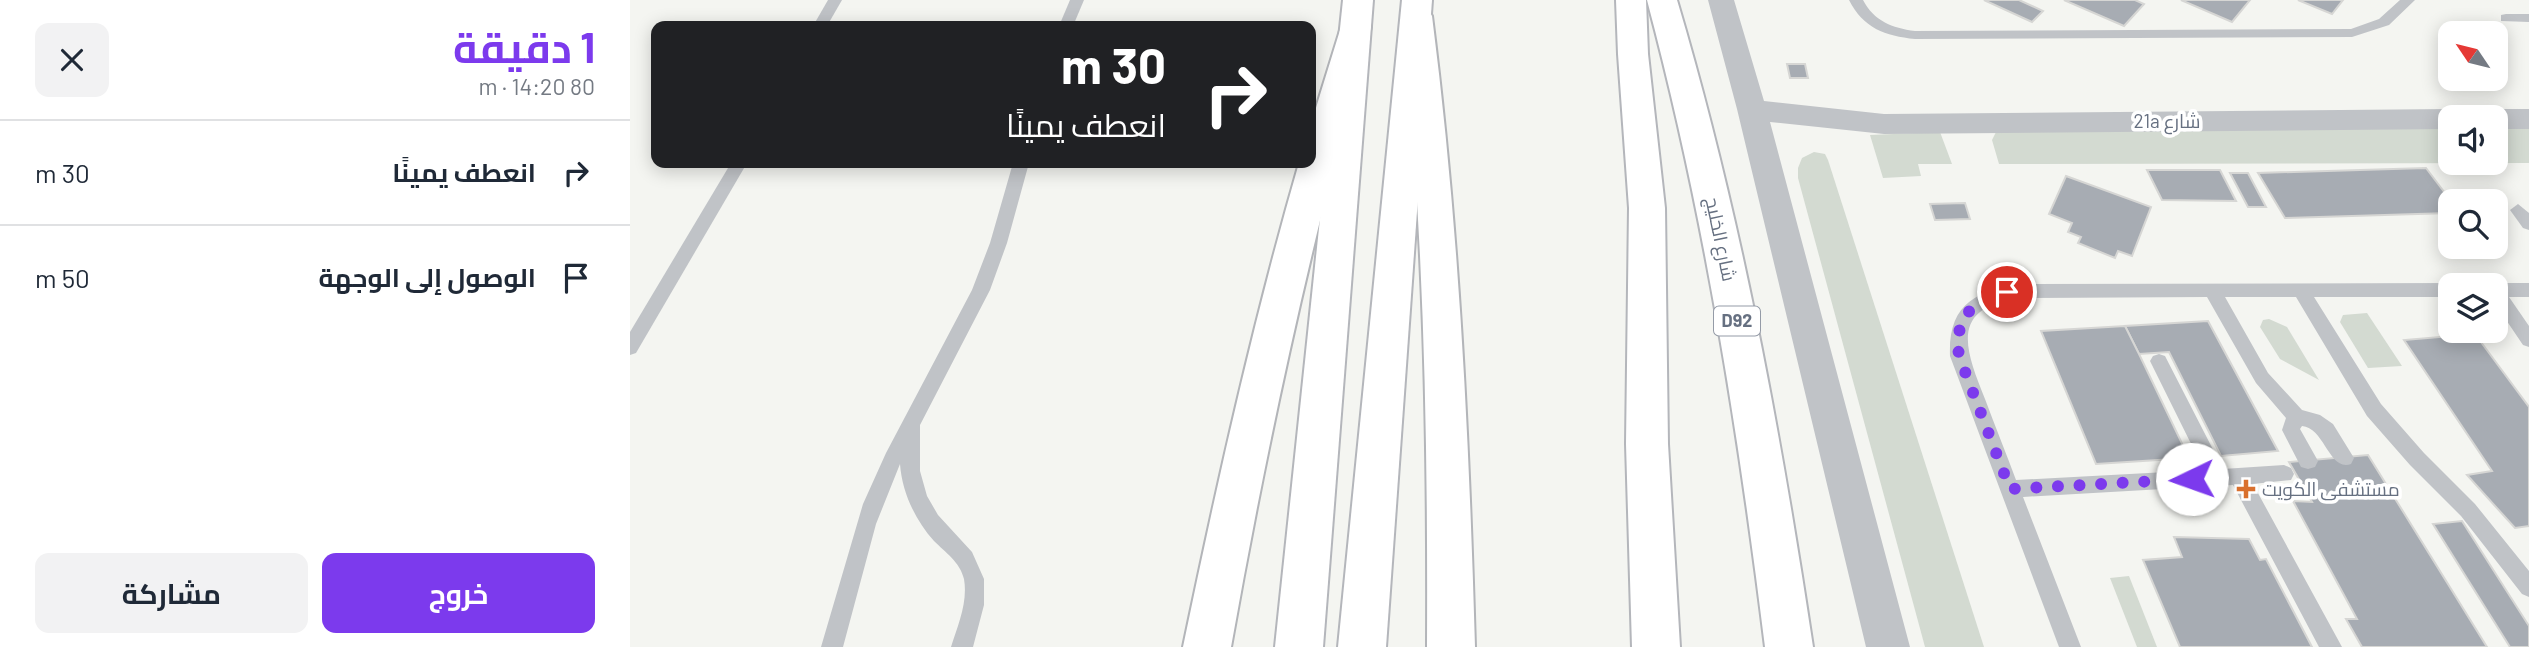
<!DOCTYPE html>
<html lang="ar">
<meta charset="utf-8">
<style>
:root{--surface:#fff;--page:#f2f2f3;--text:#1f2937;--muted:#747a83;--line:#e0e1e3;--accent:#7c3aed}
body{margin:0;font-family:Barlow,Cairo,sans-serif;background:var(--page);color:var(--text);direction:rtl;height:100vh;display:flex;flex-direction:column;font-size:26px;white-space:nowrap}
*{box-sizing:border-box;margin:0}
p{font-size:23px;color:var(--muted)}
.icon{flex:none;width:38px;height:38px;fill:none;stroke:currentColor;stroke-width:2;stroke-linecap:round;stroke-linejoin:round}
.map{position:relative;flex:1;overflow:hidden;direction:ltr}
.sheet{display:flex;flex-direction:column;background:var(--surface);width:630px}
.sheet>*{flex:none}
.hud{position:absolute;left:21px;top:21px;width:665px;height:147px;border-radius:14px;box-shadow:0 4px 18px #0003;direction:rtl;background:#202124;color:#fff;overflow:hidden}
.needle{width:46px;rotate:305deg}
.fabs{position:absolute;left:1808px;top:21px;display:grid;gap:14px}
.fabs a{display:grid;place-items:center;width:70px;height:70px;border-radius:14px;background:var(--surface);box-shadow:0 4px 18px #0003;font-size:35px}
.pin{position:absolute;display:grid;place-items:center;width:60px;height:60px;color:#fff;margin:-30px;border:4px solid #fff;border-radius:50%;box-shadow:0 2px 7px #0007}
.me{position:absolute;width:77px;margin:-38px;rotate:267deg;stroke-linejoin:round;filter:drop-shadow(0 0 5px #0008)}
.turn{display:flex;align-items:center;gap:24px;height:147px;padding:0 35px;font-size:32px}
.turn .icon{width:91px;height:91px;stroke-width:2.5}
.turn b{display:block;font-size:49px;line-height:60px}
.round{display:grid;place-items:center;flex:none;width:74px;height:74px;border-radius:14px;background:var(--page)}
.headline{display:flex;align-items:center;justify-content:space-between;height:119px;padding:0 35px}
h1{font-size:42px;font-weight:700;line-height:52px;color:var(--accent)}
.cta{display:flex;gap:14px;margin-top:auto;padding:14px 35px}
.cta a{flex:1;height:80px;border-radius:14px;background:var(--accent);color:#fff;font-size:28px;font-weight:700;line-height:80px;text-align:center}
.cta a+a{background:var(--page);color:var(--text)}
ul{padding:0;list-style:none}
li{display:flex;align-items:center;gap:21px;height:105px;padding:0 35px;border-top:2px solid var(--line)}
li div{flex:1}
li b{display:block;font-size:26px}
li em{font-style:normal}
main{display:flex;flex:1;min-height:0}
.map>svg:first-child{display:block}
</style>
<main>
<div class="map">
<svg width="1899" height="647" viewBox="0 0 1899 647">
<rect width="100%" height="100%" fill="#f4f5f1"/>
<g fill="#d3dad1">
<path d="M1820,126v37h46v-37h33v37l-530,1 -7,-24 4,-8z"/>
<path d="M1310,132l12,32h-34l3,12 -38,2 -13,-43z"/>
<path d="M1184,152l11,2 3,6 156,487h-59l-127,-469v-10l4,-10z"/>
<path d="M1737,313l35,53 -34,2 -28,-46 3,-7z"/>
<path d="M1639,319l18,8 32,53 -39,-21 -20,-32 3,-7z"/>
<path d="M1499,576l28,71h-20l-27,-69z"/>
</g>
<g fill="#a7acb3" stroke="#d6d6d4" stroke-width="2">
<path d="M1354,0h35l24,11 -11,11z"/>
<path d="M1434,0h71l9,4 -20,22z"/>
<path d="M1551,0h69l-18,22z"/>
<path d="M1668,0h45l-11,14z"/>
<path d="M1157,64h18l3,14h-18z"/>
<path d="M1796,168l25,33 -1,12 -165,5 -27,-45z"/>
<path d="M1517,170h73l16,31 -74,-1z"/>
<path d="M1600,173h18l18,34h-18z"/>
<path d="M1436,176l85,31 -19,49 -14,-5 -3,7 -37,-15 3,-6 -13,-5 4,-9 -23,-9z"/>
<path d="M1335,203l5,16 -35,1 -5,-16z"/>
<path d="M1578,321l70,130 -57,5 -52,-104 -30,2 -14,-28z"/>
<path d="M1495,326l14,28 50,104 -93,6 -55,-133z"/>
<path d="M1845,334l54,73v119l-14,2 -48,-53 25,-4 -88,-131z"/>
<path d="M1738,455l119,192h-125l-16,-28h11l-64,-118 19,1 -23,-40z"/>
<path d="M1832,521l67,105v21h-19l-77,-123z"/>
<path d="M1544,537l75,2 11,21 6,-1 46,88h-132l-37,-87 39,-3z"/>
</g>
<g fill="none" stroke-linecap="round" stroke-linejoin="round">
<g stroke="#b4b6bb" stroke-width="4">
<g id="primary">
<path d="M713,0h30l-50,647h-48z"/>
<path d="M772,0h30l-46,647h-48z"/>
<path d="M986,0h30l2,54 17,154 3,236 12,203h-48l-6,-203 3,-236 -11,-154z"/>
<path d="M1017,0h30c63,212 103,428 136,647h-48c-27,-218 -61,-434 -118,-647z"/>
</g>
</g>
<g stroke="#b3b5b9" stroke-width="4">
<g id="highway">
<path d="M787,7l11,2 4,7c27,210 37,420 43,631h-48c1,-211 -3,-421 -25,-631l4,-7z"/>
<path d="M726,18l11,2 4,7c-58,204 -103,411 -140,620h-48c34,-163 70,-325 116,-484h12v-39l30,-97 4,-7z"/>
</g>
</g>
<g fill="#c0c3c7" fill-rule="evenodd">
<path d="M198,0h14l-15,26h-14z"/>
<path d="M440,0h14l-11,26h-14z"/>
<path d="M1219,0h14c11,21 29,28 52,31l436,-2 28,-10 21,-19h15l-26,25 -37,12 -437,2c-30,-3 -52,-11 -66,-39z"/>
<path d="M1876,14h23v8l-28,-1v-6z"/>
<path d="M101,163h16l-111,190 -6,2v-23z"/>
<path d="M383,163h16l-22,80 -17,47 -70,135v46l7,25 11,19 34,37 12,27v26l-11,42h-22c7,-22 17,-45 13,-68 -4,-17 -19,-27 -30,-38 -19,-21 -32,-49 -34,-77l-24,60 -33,123h-22l42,-143 23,-51 86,-163 18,-47z"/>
<path d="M1888,204l11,9v17l-6,-2 -13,-18z"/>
<path d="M1820,283l6,2h-6v12h-136l67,107 43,49 51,51 54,67v26l-7,-3 -61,-78 -51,-51 -43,-49 -71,-119h-71l43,76 34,37 18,5 13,9 21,34 -3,6c-22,8 -26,-36 -49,-38l-2,3 18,32 -3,6 -7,2 -7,-2 -19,-37 4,-12 -30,-35 -49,-86 -184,1c-74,8 -59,49 -38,101 10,27 21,54 31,81l188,-10 -54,-109 3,-5 6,-2 6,2 58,113 61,-4 7,3 3,6 -3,6 -38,4 89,163h-23l-86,-162 -210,12 58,150h-22l-109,-291c-2,-52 26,-66 73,-72z"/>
<path d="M1866,283h33v14h-20l20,29v21l-6,-2 -27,-40v-20h-6z"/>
</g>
<g fill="#c0c3c7" fill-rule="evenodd">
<path d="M1078,0h26l30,101 120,13 566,-5 11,3 3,5h-14v12l-566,5 -114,-12 140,525h-44l-129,-538z"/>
<path d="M1866,109h33v20h-33v-12h-14l3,-5z"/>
</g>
<use href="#primary" fill="#fff" fill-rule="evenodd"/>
<use href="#highway" fill="#fff" fill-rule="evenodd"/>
</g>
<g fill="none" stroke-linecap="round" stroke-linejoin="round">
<path stroke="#7c3aed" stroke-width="12" stroke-dasharray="0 21.6" d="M1377,292c-36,9 -53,26 -48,64l51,133 182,-10"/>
</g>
<path fill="#d9702e" stroke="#fff" stroke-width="2.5" d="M1612.5 478.5h7v7h7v7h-7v7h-7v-7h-7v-7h7z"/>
<g text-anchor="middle" stroke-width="7" stroke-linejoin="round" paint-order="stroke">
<rect fill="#fff" stroke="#949ba7" stroke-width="2" x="1084" y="306.5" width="46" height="29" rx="5"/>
<g font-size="18" font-weight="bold" fill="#667081">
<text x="1107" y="327">D92</text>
</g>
<g font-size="19" fill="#667081" stroke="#fff">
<text x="1537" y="128">21a شارع</text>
<text transform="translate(1091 239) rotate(78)" y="7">شارع الخليج</text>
</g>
<g font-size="19" fill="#667081" stroke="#fff" text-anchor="start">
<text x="1632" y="496">مستشفى الكويت</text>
</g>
</g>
</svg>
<div class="fabs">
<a><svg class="needle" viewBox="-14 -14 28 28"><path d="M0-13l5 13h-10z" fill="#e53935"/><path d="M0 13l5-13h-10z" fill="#747a83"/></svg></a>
<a><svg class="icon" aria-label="sound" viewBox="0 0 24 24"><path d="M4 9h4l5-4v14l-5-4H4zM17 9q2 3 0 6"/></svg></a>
<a><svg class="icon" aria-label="search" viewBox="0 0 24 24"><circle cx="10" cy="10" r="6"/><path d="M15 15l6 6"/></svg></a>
<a><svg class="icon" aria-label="layers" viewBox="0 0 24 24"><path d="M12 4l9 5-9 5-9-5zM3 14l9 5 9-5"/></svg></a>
</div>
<div class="pin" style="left:1377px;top:292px;background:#d93025"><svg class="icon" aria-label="arrive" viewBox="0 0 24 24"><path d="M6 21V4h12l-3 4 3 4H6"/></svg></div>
<svg class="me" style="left:1562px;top:479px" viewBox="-20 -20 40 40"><circle r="19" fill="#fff"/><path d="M0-13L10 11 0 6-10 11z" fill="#7c3aed"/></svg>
<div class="hud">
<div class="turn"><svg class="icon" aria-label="right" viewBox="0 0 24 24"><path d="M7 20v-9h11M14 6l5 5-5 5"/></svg><div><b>30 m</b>انعطف يمينًا</div></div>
</div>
</div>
<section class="sheet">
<div class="headline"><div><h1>1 دقيقة</h1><p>80 m · 14:20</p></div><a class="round"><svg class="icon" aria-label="close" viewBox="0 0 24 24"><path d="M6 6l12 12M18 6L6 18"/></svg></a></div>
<ul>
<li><svg class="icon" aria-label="right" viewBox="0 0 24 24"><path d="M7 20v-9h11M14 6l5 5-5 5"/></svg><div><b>انعطف يمينًا</b></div><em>30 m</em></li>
<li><svg class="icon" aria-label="arrive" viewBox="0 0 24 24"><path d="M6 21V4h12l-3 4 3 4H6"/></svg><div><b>الوصول إلى الوجهة</b></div><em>50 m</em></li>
</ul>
<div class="cta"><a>خروج</a><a>مشاركة</a></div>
</section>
</main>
